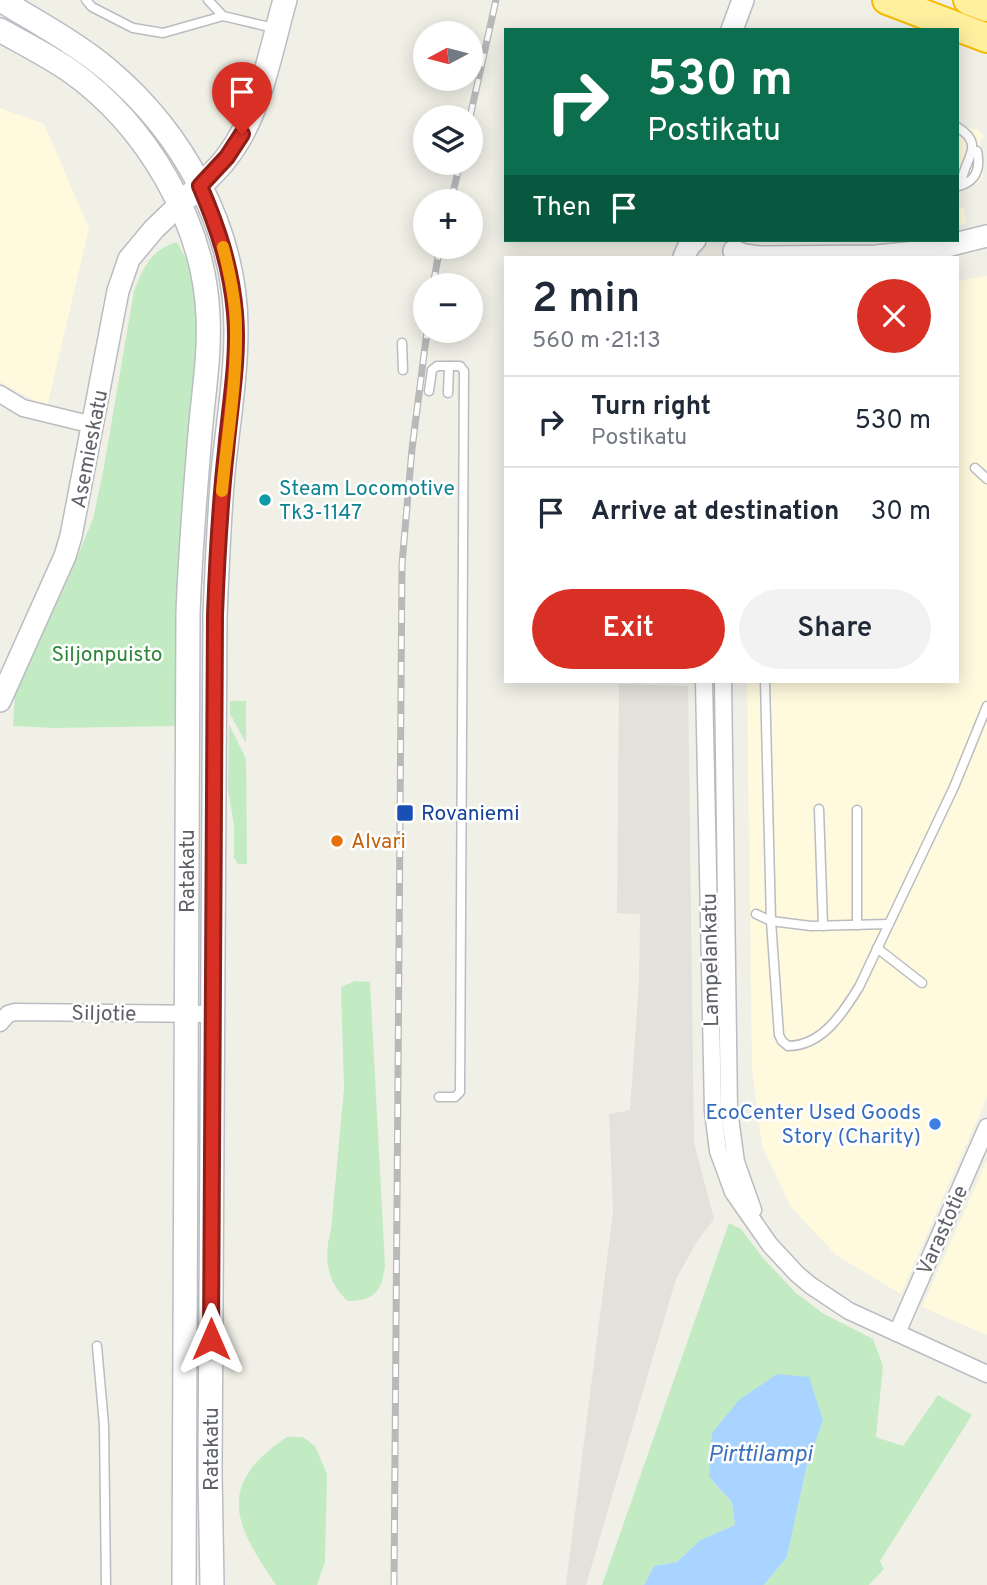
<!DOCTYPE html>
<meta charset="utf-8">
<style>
:root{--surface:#fff;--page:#f2f2f3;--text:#1f2937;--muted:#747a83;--line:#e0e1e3;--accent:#d93025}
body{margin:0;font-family:Overpass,sans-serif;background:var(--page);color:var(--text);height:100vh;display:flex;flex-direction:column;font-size:26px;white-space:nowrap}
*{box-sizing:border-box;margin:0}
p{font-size:23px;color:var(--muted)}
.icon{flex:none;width:38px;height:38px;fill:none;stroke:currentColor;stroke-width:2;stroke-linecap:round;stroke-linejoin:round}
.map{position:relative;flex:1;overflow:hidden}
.side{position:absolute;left:504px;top:256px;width:455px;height:427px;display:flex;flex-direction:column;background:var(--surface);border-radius:0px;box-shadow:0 4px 18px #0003}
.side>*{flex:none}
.banner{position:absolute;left:504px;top:28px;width:455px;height:214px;border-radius:0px;box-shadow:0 4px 18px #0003;background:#0b6e4f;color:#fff;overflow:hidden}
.needle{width:46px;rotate:263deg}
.controls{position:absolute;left:413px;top:21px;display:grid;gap:14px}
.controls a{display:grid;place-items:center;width:70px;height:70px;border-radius:50%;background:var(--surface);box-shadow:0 4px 18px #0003;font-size:35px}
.pin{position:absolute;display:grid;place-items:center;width:60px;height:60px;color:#fff;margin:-72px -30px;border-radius:50% 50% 50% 0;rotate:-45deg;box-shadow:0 0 7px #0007}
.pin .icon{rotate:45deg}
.me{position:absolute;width:77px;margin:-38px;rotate:0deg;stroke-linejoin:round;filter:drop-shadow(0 0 5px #0008)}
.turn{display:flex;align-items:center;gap:24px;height:147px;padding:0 28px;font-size:32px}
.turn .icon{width:91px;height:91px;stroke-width:2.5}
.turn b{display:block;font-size:49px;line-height:60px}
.then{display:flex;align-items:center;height:66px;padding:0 28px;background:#0003;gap:14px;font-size:26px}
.round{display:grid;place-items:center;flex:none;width:74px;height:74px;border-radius:37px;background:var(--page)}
.headline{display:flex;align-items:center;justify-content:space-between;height:119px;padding:0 28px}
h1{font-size:42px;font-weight:600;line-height:52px}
.button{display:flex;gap:14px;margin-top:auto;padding:14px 28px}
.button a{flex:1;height:80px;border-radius:42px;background:var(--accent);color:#fff;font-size:28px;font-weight:600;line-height:80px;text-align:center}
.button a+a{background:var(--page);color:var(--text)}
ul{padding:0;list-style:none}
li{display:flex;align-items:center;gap:21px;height:91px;padding:0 28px;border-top:2px solid var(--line)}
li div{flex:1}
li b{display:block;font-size:26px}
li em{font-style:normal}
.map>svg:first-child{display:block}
</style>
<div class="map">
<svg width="987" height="1585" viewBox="0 0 987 1585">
<rect width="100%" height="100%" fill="#f1f0e7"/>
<g fill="#fff9de">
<path d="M0,108l44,16 45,104 -42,179 -47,-25z"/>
<path d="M957,122l17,8 2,-2 8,9 -4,3 3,36 -4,6 -20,11 2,1 -3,3 2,11h4l2,16 -9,1z"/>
<path d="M987,276v821l-86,197 -65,-39 -45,-48 -29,-61 -10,-78 -5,-387h210v-400z"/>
<path d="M987,1160v175l-65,-28z"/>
</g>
<path fill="#e2e1db" d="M619,684l69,2 6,457 20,76 -18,24 -20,36 -90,306h-20l47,-374 -4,-97 21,-4 9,-126 1,-70 -23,-1z"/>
<g fill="#c2ebc4">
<path d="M177,242l12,22 9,43 -19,419 -124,2 -42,-2 2,-35 30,-71 19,-32 29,-69 10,-47 31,-181c10,-24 16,-41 43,-49z"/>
<path d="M230,701h16v42l-16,-29z"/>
<path d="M229,724l17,35 1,105h-9l-4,-6v-33l-6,-35z"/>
<path d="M355,981l15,1 15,283c-3,26 -10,36 -37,36 -21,-18 -25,-44 -17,-71l13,-142 -3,-101z"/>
<path d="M729,1223l12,6 22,29 33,35 28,21 49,25 10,27 -7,71 27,9 35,-51 34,20 -92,146 4,8 -15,16h-105l23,-28 19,-88 16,-49 -113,57 23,25 3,23 -35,15 -23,22 -23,4 -10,19h-42z"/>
<path d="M287,1437h16l12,9 12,28 -2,88 -8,23h-41c-42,-61 -61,-100 11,-148z"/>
</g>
<path fill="#a9d4ff" d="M777,1374l32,3 14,43 -17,49 -19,88 -23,28h-120l10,-19 23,-4 23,-22 35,-15 -3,-23 -23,-25 3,-44 27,-33z"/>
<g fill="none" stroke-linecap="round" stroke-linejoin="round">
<g stroke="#b9bcc1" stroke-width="11">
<g id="service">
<path d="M86,0l6,7 41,21 30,5 60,-17 51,12"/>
<path d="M208,0l15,16"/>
<path d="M957,127c30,18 7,31 4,57"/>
<path d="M959,186c17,-5 22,-16 18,-35"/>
<path d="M402,343l1,27"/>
<path d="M429,391l3,-21 5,-4h23l4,5 -4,721 -5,5h-16"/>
<path d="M448,393l1,-27"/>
<path d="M975,468l12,11"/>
<path d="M765,681l6,240 8,114 3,6 6,5c34,0 55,-33 71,-59l95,-200 33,-81"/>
<path d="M819,809l4,117"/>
<path d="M756,914l15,7 40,5 78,-2"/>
<path d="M857,925v-115"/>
<path d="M877,948l45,35"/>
<path d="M97,1346l7,79 2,160"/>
</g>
</g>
<g stroke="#b9bcc1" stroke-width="19">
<g id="minor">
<path d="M0,394l23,14 70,17"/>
<path d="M704,681l9,430 5,40 15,41 37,53 27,29 13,11 39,26 138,63"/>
<path d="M723,681l6,429 7,52 17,48"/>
<path d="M0,1023l8,-9 7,-2 198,2"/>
<path d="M897,1333l90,-206"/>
</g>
</g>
<g stroke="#b9bcc1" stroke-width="24">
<g id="tertiary">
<path d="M732,30l11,-30"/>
<path d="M734,251l10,4 15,2 117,-1 51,-5 60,-15"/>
<path d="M684,257l5,-11 6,-6"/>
<path d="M0,701l65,-145 6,-20 47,-245 11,-32 25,-30 25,-24"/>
</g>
</g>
<g stroke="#babdc3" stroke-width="26">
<g id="secondary">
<path d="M1,0c35,22 75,43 107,70 75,63 128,159 128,259 0,48 -8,95 -13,143 -4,47 -6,95 -8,143l-5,858 2,112"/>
<path d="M0,30c23,13 47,25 69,40 77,54 136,153 139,247 2,39 -5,79 -8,117 -5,60 -10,120 -12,180l-4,971"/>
<path d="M189,196c13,-12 28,-25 38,-39 34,-44 43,-105 58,-157"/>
</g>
</g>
<g stroke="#f8ba00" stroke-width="32">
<g id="trunk">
<path d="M887,0l100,38"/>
<path d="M968,0l19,7"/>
</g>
</g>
<use href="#service" stroke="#fff" stroke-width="8"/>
<use href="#minor" stroke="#fff" stroke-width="16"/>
<use href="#tertiary" stroke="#fff" stroke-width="21"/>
<use href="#secondary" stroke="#fff" stroke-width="23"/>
<use href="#trunk" stroke="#fff09f" stroke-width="28"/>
<g stroke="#b8b9b9" stroke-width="7">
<g id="rail">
<path d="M470,117l26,-117"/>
<path d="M451,201l9,-38"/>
<path d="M433,285l7,-38"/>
<path d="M394,1585l8,-1021 10,-115 15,-118"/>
</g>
</g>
<use href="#rail" stroke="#fff" stroke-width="4.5" stroke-dasharray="13" stroke-linecap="butt"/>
</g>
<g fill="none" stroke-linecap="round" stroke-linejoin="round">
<g stroke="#8d1f18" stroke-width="18">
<path id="route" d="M211,1339l4,-724c2,-55 5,-110 11,-164 4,-46 13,-93 9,-138 -4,-46 -17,-85 -35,-127l27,-29 15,-23"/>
</g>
<use href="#route" stroke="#d93025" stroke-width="12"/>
<path stroke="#f59e0b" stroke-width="12" d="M222,491c5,-54 15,-109 14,-163 0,-27 -6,-54 -13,-81"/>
</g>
<circle fill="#0f9aa8" stroke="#fff" stroke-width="2.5" cx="265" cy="500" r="7"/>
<rect fill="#1a4fb4" stroke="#fff" stroke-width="2.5" x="396" y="804" width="18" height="18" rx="3.5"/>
<circle fill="#e8710a" stroke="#fff" stroke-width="2.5" cx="337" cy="841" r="7"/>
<circle fill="#3f7fe0" stroke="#fff" stroke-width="2.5" cx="935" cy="1124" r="7"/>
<g text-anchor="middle" stroke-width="5" stroke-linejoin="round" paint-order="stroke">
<g font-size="21" fill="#5e6268" stroke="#fff">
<text transform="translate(89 449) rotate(-79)" y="7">Asemieskatu</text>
<text transform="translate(187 871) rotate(-90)" y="7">Ratakatu</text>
<text transform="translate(710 960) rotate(-91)" y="7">Lampelankatu</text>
<text transform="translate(104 1013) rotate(1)" y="7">Siljotie</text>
<text transform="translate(942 1230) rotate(-66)" y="7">Varastotie</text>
<text transform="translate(211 1449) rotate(-90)" y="7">Ratakatu</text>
</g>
<g font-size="21" fill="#0d838f" stroke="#fff" text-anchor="start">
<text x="279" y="495">Steam Locomotive<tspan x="279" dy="24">Tk3-1147</tspan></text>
</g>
<g font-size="21" fill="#2e8738" stroke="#fff">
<text x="107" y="661">Siljonpuisto</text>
</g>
<g font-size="21" fill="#164399" stroke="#fff" text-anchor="start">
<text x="421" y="820">Rovaniemi</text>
</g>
<g font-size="21" fill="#c56008" stroke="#fff" text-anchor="start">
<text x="351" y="848">Alvari</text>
</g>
<g font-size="21" fill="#366cbe" stroke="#fff" text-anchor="end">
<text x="921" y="1119">EcoCenter Used Goods<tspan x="921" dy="24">Story (Charity)</tspan></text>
</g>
<g font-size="23" font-style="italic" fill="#3b72bb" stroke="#fff">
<text x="760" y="1461">Pirttilampi</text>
</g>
</g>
</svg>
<div class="controls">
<a><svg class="needle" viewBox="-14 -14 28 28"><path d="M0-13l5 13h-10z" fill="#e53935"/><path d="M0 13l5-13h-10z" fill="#747a83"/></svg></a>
<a><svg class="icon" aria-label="layers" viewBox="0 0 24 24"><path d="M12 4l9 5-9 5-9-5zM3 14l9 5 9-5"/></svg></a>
<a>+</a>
<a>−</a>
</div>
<div class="pin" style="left:242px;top:134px;background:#d93025"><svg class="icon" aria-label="arrive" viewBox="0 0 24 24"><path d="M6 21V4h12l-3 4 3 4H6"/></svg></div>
<svg class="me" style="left:211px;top:1339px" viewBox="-20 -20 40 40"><path d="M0-17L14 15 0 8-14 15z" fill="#d93025" stroke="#fff" stroke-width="4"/></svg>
<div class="banner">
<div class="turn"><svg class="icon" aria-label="right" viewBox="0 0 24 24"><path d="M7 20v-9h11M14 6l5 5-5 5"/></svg><div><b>530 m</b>Postikatu</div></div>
<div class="then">Then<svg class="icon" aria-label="arrive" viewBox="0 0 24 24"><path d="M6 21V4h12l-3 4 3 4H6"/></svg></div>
</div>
<section class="side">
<div class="headline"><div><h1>2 min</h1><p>560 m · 21:13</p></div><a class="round" style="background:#d93025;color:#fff"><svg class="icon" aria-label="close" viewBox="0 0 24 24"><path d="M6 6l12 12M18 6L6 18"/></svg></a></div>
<ul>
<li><svg class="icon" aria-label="right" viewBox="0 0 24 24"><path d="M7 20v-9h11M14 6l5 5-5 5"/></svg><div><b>Turn right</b><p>Postikatu</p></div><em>530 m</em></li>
<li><svg class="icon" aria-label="arrive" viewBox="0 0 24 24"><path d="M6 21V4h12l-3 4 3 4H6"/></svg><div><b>Arrive at destination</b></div><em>30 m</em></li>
</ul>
<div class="button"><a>Exit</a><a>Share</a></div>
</section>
</div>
